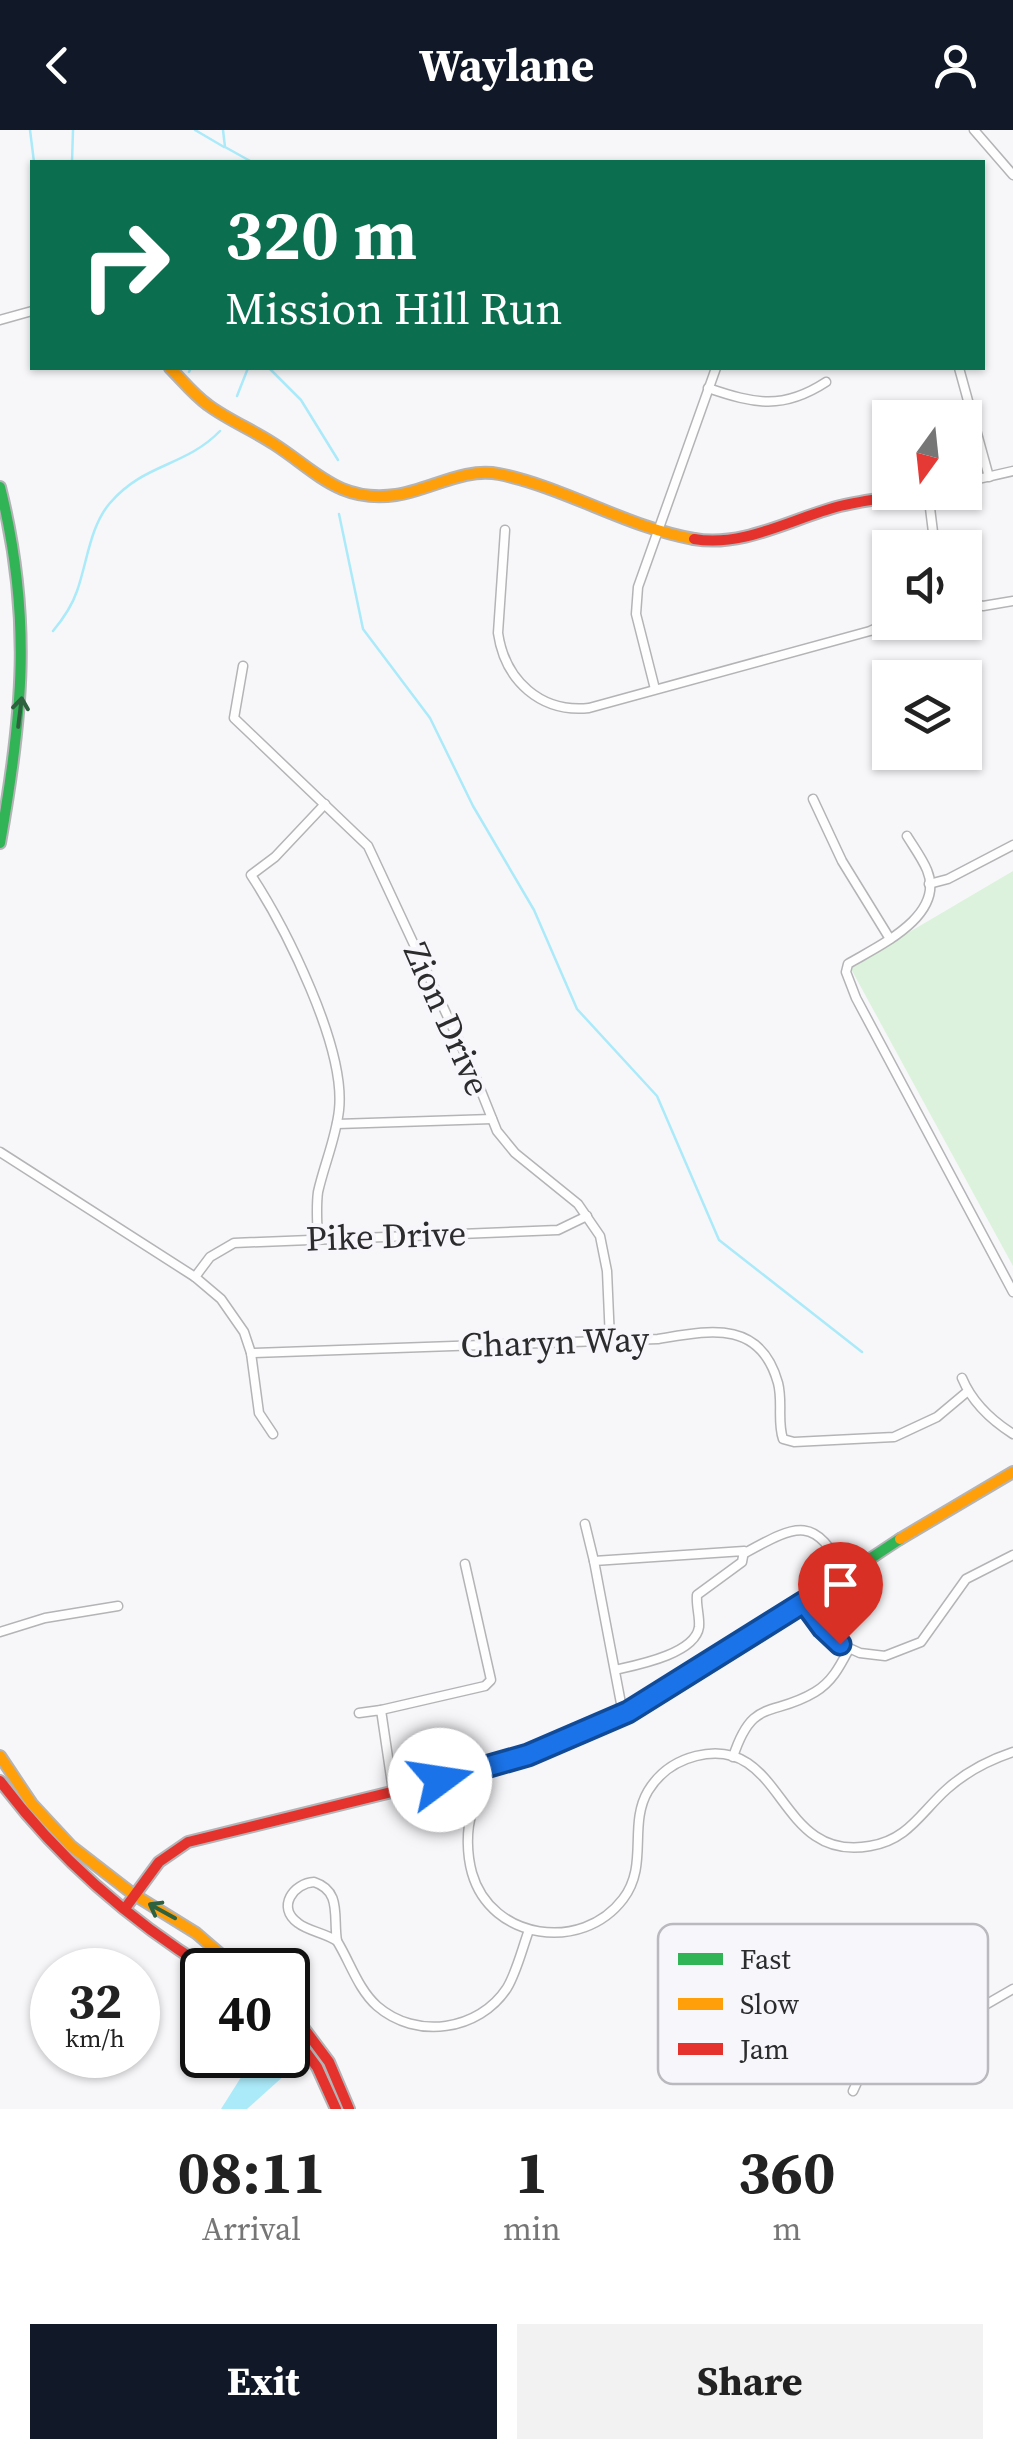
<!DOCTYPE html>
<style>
:root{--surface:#fff;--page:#f2f2f2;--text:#222;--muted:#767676;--accent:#111827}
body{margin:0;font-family:"Source Serif 4",serif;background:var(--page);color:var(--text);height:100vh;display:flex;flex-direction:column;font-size:38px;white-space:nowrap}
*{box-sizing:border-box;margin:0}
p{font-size:32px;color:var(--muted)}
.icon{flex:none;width:55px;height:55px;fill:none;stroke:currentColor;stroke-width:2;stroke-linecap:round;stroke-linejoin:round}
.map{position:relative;height:1979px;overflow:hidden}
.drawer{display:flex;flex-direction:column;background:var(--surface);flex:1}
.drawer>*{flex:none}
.banner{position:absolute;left:30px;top:30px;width:955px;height:210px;border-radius:0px;box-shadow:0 2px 8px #0004;background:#0b6e4f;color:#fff;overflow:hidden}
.needle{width:65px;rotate:195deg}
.controls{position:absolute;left:872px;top:270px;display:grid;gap:20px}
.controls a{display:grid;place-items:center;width:110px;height:110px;border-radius:0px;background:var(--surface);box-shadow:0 2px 8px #0004;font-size:50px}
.speed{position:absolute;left:30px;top:1818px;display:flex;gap:20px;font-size:50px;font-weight:700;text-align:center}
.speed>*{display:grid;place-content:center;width:130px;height:130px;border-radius:50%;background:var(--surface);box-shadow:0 2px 8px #0004;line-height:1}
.speed small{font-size:25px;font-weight:400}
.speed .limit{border:5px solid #111;border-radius:15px;background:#fff;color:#111}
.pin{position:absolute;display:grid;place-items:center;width:85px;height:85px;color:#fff;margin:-102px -42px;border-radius:50% 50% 50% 0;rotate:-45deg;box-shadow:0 0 10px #0007}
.pin .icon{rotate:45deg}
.me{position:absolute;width:110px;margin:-55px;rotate:76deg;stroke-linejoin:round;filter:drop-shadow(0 0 8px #0008)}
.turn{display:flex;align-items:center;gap:35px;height:210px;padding:0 30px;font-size:45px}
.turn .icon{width:130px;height:130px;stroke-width:2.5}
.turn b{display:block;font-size:70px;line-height:85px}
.eta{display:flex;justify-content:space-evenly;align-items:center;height:170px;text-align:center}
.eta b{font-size:60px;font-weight:700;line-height:70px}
.cta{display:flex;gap:20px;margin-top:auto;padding:20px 30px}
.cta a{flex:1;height:115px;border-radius:0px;background:var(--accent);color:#fff;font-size:40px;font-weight:700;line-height:115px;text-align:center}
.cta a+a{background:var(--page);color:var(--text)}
header{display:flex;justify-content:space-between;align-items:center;height:130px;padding:0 30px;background:var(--accent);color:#fff;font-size:45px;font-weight:700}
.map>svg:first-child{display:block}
</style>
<header><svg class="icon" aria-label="back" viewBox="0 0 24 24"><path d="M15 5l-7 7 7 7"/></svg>Waylane<svg class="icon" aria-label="person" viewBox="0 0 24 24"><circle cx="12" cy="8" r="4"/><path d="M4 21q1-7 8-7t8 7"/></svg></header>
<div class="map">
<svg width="1013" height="1979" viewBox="0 0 1013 1979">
<rect width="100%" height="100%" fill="#f7f7fa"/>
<path fill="#dcf2dc" d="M1013,741v395l-163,-299z"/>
<path fill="#abeaf9" d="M255,1925h14l17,19 -39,35h-26z"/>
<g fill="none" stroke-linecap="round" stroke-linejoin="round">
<g stroke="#abeaf9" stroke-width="2.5">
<path d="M30,0l4,32"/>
<path d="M195,0l29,17"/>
<path d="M223,0l2,17 27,15"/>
<path d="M72,32l1,-32"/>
<path d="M269,238l32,32 37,60"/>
<path d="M189,242l2,-4"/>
<path d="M237,266l11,-28"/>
<path d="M339,384l24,115 67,89 43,88 61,104 43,99 80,87 62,144 143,112"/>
<path d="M53,501c10,-12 19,-25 24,-40 10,-28 13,-65 33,-88 34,-40 75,-36 110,-72"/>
</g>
<g stroke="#b4b4b7" stroke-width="11">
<g id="street">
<path d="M974,0l39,45"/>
<path d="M0,190l32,-9"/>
<path d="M959,238l30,109"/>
<path d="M708,258c47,16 75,22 118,-6"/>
<path d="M965,352l48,-11"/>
<path d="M928,362l7,56"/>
<path d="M505,400l-7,103c7,48 43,80 91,75l281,-77 20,-9"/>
<path d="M965,471l18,5 30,-5"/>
<path d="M243,536l-9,52 134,128 105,225 24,60 18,22 63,51 22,32 7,35 3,69"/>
<path d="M655,559l-19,-75 2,-27 78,-219"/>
<path d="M813,669l29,62 48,78"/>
<path d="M907,706c6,10 15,22 20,34 19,46 -49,76 -79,94l-2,8 10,26 157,294"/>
<path d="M929,754l19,-5 65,-34"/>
<path d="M337,994l155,-5"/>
<path d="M0,1022l195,125 26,22 23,33 7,21 8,60 14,21"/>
<path d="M318,1109c-1,-16 -2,-32 0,-47 6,-27 18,-54 21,-82 7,-63 -54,-183 -88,-235l24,-18 50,-53"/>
<path d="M195,1147l15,-20 24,-14 324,-13 29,-14"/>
<path d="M251,1223l407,-14c49,-8 102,-21 120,44 5,19 -1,38 5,56l11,3 100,-5 43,-20 31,-26"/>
<path d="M962,1248c10,24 29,42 51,56"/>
<path d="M585,1394l9,37"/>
<path d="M745,1423c54,-30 70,-37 100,21"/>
<path d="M804,1472l36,42 20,9 25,3 36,-14 45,-63 47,-24"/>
<path d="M0,1502l45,-14 73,-12"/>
<path d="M615,1540c22,-5 80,-16 84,-43 1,-10 -3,-21 -2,-32l45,-33 2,-11 -150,10 29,153"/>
<path d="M381,1580l104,-24 6,-6 -26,-116"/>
<path d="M359,1583l22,-3 12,81"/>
<path d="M733,1627c20,-61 39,-39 82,-65 17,-10 25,-26 34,-43"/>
<path d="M480,1640c5,23 -1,23 -8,43 -6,17 -5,42 0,60 19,67 110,80 151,26 26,-34 5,-74 25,-108 11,-18 28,-30 48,-35 90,-22 79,107 174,90 38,-6 51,-34 77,-57 19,-17 42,-29 66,-37"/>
<path d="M440,1650c5,25 19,24 28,43"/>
<path d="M314,1752c28,9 19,35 23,59 -12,-8 -29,-10 -39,-18 -22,-16 -4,-40 16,-41z"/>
<path d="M337,1811c13,21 21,48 40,65 39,34 102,25 130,-18 10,-17 15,-39 22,-58"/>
<path d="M853,1961l6,-13 154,-89"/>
</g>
</g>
<g stroke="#b4b4b7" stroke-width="14">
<g id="fast">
<path d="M0,357c32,128 23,228 0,356"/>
<path d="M481,1640c150,-38 290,-147 419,-231"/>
</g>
</g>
<g stroke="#b4b4b7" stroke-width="14">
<g id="slow">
<path d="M170,238c12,12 24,27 38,37 20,15 45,25 66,39 42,27 65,59 122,51 34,-5 68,-28 103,-21 68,14 127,53 195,65"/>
<path d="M900,1409l113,-67"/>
<path d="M0,1626l32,48 39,42 62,48 63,39 43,37"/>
</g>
</g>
<g stroke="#b4b4b7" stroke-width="14">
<g id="jam">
<path d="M694,409c49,9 99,-21 146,-33 26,-6 53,-9 79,-14"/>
<path d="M0,1651c57,76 129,139 210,189"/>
<path d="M126,1777l33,-45 29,-20 293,-72"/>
<path d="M288,1877l41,55 20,47"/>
<path d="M288,1898l29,39 19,42"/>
</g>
</g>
<use href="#street" stroke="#fefefe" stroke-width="8"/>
<use href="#fast" stroke="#30b455" stroke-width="10"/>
<use href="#slow" stroke="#ff9f0a" stroke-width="10"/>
<use href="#jam" stroke="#e5322d" stroke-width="10"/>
</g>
<defs><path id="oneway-shaft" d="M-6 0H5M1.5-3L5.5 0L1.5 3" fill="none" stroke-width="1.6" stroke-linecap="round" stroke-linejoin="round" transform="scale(2.5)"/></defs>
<g stroke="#2e623e">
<use href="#oneway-shaft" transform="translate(20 582) rotate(-83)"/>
<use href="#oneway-shaft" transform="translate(162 1781) rotate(-151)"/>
</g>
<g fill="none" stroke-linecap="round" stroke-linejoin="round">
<g stroke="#114b97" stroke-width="25">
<path id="route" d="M440,1650l88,-25 100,-43 176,-110 19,26 17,16"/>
</g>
<use href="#route" stroke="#1a73e8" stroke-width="18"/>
</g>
<g text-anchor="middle" stroke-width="8" stroke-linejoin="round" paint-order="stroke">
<g font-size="35" fill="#2c2c2e" stroke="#f6f6fb">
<text transform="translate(447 889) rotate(66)" y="12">Zion Drive</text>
<text transform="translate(386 1106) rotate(-2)" y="12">Pike Drive</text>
<text transform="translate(555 1212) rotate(-2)" y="12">Charyn Way</text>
</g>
</g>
<rect x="658" y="1794" width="330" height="160" rx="15" fill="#f6f6fb" stroke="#b9b9be" stroke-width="2.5"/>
<rect x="678" y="1823" width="45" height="12" fill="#30b455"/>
<rect x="678" y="1868" width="45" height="12" fill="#ff9f0a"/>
<rect x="678" y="1913" width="45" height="12" fill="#e5322d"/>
<g font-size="28" fill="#2c2c2e">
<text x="740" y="1839">Fast</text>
<text x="740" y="1884">Slow</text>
<text x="740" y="1929">Jam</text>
</g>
</svg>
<div class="controls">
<a><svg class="needle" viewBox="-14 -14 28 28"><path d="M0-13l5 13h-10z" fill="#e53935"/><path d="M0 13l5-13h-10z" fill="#767676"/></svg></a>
<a><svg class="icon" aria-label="sound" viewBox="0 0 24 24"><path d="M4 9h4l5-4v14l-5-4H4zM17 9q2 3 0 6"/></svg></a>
<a><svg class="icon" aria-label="layers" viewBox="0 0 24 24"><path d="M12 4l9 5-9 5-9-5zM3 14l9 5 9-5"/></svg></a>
</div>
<div class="speed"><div>32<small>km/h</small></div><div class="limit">40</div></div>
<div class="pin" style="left:840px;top:1514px;background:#d93025"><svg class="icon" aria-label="arrive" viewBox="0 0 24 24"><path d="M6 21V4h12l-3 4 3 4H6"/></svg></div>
<svg class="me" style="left:440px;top:1650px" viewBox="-20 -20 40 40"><circle r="19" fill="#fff"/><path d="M0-13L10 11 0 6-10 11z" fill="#1a73e8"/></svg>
<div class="banner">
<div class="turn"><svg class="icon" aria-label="right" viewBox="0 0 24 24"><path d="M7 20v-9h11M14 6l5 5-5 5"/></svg><div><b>320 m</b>Mission Hill Run</div></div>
</div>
</div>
<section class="drawer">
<div class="eta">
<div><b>08:11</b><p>Arrival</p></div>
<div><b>1</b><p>min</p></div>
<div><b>360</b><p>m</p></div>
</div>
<div class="cta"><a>Exit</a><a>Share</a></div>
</section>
